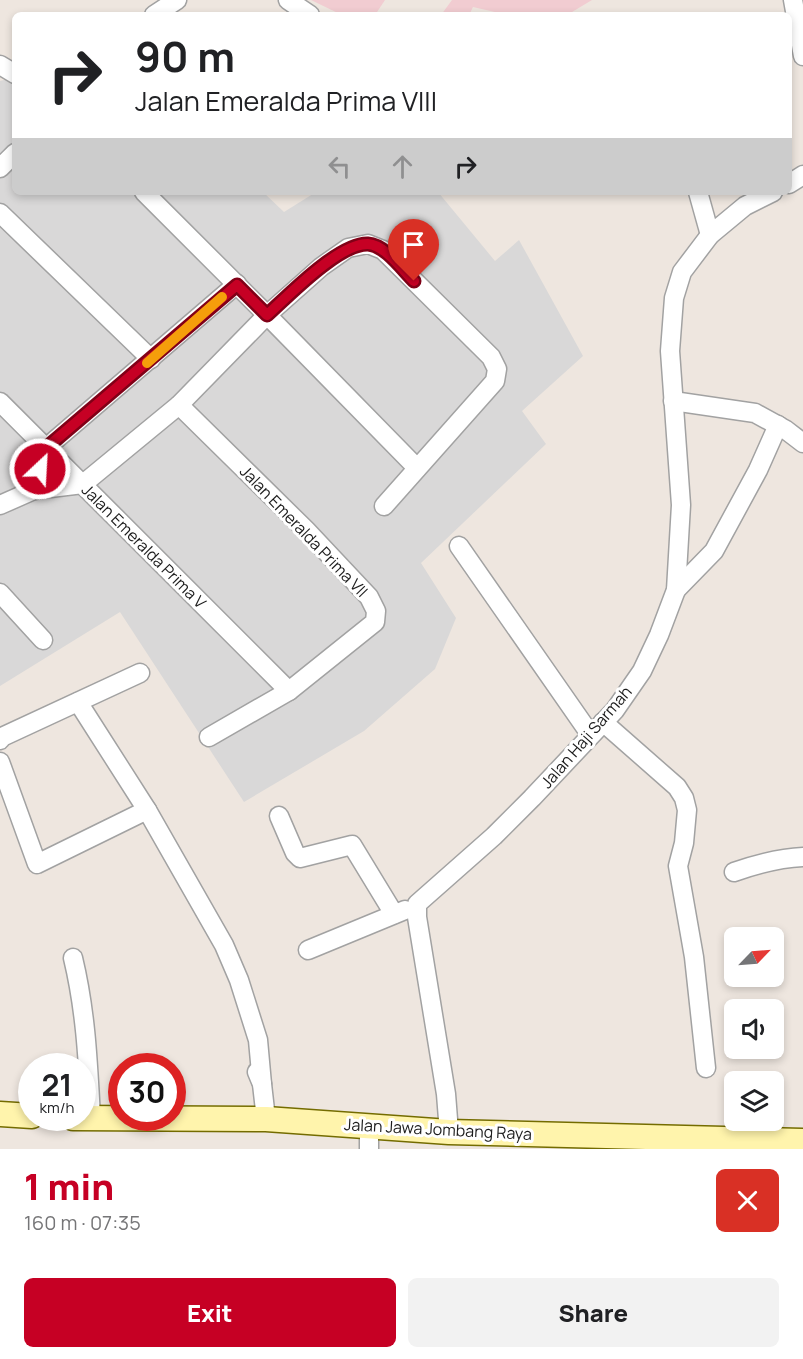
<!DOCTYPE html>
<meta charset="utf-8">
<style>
:root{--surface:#fff;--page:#f2f2f2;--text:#202124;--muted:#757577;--accent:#c60024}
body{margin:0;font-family:Manrope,sans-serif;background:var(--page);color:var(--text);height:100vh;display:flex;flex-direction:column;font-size:22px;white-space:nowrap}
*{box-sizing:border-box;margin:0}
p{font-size:20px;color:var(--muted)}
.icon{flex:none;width:33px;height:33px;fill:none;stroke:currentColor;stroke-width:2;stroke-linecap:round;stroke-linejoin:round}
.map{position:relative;height:1149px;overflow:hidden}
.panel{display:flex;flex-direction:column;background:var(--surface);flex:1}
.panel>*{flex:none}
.top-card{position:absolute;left:12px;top:12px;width:780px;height:183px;border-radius:9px;box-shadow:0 3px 9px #0003;background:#fff;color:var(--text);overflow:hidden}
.needle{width:39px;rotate:65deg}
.controls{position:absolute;left:724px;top:927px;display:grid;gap:12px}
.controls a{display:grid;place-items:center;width:60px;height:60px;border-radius:9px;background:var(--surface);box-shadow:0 3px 9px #0003;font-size:30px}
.speed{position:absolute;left:18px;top:1053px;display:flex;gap:12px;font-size:30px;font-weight:700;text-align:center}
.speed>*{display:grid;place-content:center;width:78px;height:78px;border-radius:50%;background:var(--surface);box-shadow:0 3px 9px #0003;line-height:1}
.speed small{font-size:15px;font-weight:400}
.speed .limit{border:9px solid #d22;background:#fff;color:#111}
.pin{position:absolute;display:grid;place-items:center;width:51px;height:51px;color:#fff;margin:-62px -26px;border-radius:50% 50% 50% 0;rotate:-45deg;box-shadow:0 0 6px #0007}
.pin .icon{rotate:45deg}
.me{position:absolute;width:66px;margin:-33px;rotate:25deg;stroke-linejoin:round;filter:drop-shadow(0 0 4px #0008)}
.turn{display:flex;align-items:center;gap:21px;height:126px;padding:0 24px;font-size:27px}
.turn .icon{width:78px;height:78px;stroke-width:2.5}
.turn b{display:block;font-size:42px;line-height:51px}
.lanes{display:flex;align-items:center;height:57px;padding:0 24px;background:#0003;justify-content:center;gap:30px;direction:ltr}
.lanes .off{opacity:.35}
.round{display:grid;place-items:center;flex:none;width:63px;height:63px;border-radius:9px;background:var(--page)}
.head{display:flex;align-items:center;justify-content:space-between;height:102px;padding:0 24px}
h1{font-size:36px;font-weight:800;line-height:45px;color:var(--accent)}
.primary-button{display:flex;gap:12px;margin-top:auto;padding:12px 24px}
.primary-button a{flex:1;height:69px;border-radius:9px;background:var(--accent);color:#fff;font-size:24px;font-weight:800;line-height:69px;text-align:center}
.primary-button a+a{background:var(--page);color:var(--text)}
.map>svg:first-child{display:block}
</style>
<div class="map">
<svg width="803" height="1149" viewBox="0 0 803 1149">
<rect width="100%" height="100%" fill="#eee6df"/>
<path fill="#d9d8d8" d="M12,78l3,1v113h248l21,20 32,-20h122l57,69 24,-21 64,116 -61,55 24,33 -125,119 35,55 -21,51 -71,62 -120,71 -124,-190 -120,74v-605z"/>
<g fill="#f1ccd1">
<path d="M311,0h74l-10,15h-33z"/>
<path d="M452,0h140l-20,12 -13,3h-51l-35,-8 -4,8h-28z"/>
</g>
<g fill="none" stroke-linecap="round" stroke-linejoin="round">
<g stroke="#a2a2a2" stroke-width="21">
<g id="street">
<path d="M288,0l22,15"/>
<path d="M793,0l10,56"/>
<path d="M154,15l23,-15"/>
<path d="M0,65l15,9"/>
<path d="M0,168l15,-15"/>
<path d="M789,184l14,-9"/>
<path d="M144,192l123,123 150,153"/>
<path d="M698,192l12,43"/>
<path d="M0,213l151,146"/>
<path d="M673,401l82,12 31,17 17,13"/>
<path d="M0,402l289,289"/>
<path d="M179,405l127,125 63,67 7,14 -1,11 -86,69 -80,46"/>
<path d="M34,490l12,-42 191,-164"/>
<path d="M0,505l34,-15 49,-6 96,-79 88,-90 54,-48 27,-19 20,-4 15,6 108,107 6,12 -2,12 -111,125"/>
<path d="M459,546l131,188"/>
<path d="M676,590l38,-39 44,-81 20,-45"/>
<path d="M0,593l43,47"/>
<path d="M78,702l69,108 77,135 15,35 19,60 4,44"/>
<path d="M603,722l74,65 7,11 3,12 -3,33 -6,23 16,91 12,111"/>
<path d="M0,740l2,-3 138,-64"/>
<path d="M0,762l37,102 110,-54"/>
<path d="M279,816l16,37 5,5 52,-13 42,69"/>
<path d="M734,872c23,-8 45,-14 69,-15"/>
<path d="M308,950l97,-40"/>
<path d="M73,958c13,54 15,105 18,160"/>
<path d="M257,1072l5,12 4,35"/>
<path d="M369,1126v23"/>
<path d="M449,1132l-3,-38 -29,-177v-13l77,-68 38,-38 83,-88 27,-39 17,-36 17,-45 5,-85 -11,-154 4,-53 8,-26 28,-37 35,-29 28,-14"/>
</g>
</g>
<g stroke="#746c00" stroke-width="27">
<g id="secondary">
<path d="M0,1114l32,2"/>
<path d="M73,1118l193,1 183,13 354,9"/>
</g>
</g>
<use href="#street" stroke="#fff" stroke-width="18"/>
<use href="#secondary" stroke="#fff4ac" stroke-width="24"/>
</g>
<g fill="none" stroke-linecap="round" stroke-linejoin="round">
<g stroke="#810017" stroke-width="15">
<path id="route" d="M40,469l6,-21 191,-163 30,30c21,-19 72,-72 101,-71 17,1 34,25 46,37"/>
</g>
<use href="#route" stroke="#c60024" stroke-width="10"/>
<path stroke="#f59e0b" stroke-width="10" d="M147,363l75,-66"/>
</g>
<g text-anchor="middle" stroke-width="6" stroke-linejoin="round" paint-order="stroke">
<g font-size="16" fill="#1b1b1b" stroke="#fff">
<text transform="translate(304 531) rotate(46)" y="6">Jalan Emeralda Prima VII</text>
<text transform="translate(144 546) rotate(45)" y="6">Jalan Emeralda Prima V</text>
<text transform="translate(586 737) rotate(-49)" y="6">Jalan Haji Sarmah</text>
<text transform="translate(438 1129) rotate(3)" y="6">Jalan Jawa Jombang Raya</text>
</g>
</g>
</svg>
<div class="controls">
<a><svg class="needle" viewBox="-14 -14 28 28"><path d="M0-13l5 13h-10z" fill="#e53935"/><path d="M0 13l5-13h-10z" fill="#757577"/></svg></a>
<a><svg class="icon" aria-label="sound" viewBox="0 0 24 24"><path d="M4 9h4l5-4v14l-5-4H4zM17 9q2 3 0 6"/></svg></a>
<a><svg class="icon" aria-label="layers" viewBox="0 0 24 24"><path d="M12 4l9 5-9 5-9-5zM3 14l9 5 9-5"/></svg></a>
</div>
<div class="speed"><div>21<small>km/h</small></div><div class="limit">30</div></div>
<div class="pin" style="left:414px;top:281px;background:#d93025"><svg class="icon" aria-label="arrive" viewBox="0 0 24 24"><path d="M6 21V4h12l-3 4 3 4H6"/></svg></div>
<svg class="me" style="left:40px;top:469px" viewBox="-20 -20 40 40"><circle r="17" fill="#c60024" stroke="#fff" stroke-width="3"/><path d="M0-11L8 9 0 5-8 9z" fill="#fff"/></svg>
<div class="top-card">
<div class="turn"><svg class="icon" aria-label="right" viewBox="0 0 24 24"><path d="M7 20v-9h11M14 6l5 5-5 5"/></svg><div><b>90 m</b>Jalan Emeralda Prima VIII</div></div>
<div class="lanes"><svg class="icon off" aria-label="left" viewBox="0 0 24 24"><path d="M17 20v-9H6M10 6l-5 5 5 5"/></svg><svg class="icon off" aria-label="ahead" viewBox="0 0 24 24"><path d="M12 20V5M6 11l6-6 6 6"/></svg><svg class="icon" aria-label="right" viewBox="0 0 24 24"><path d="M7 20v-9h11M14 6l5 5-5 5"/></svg></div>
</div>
</div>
<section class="panel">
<div class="head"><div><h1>1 min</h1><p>160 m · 07:35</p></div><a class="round" style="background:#d93025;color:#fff"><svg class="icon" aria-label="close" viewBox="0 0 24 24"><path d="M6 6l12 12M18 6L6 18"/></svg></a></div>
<div class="primary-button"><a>Exit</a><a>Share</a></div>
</section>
